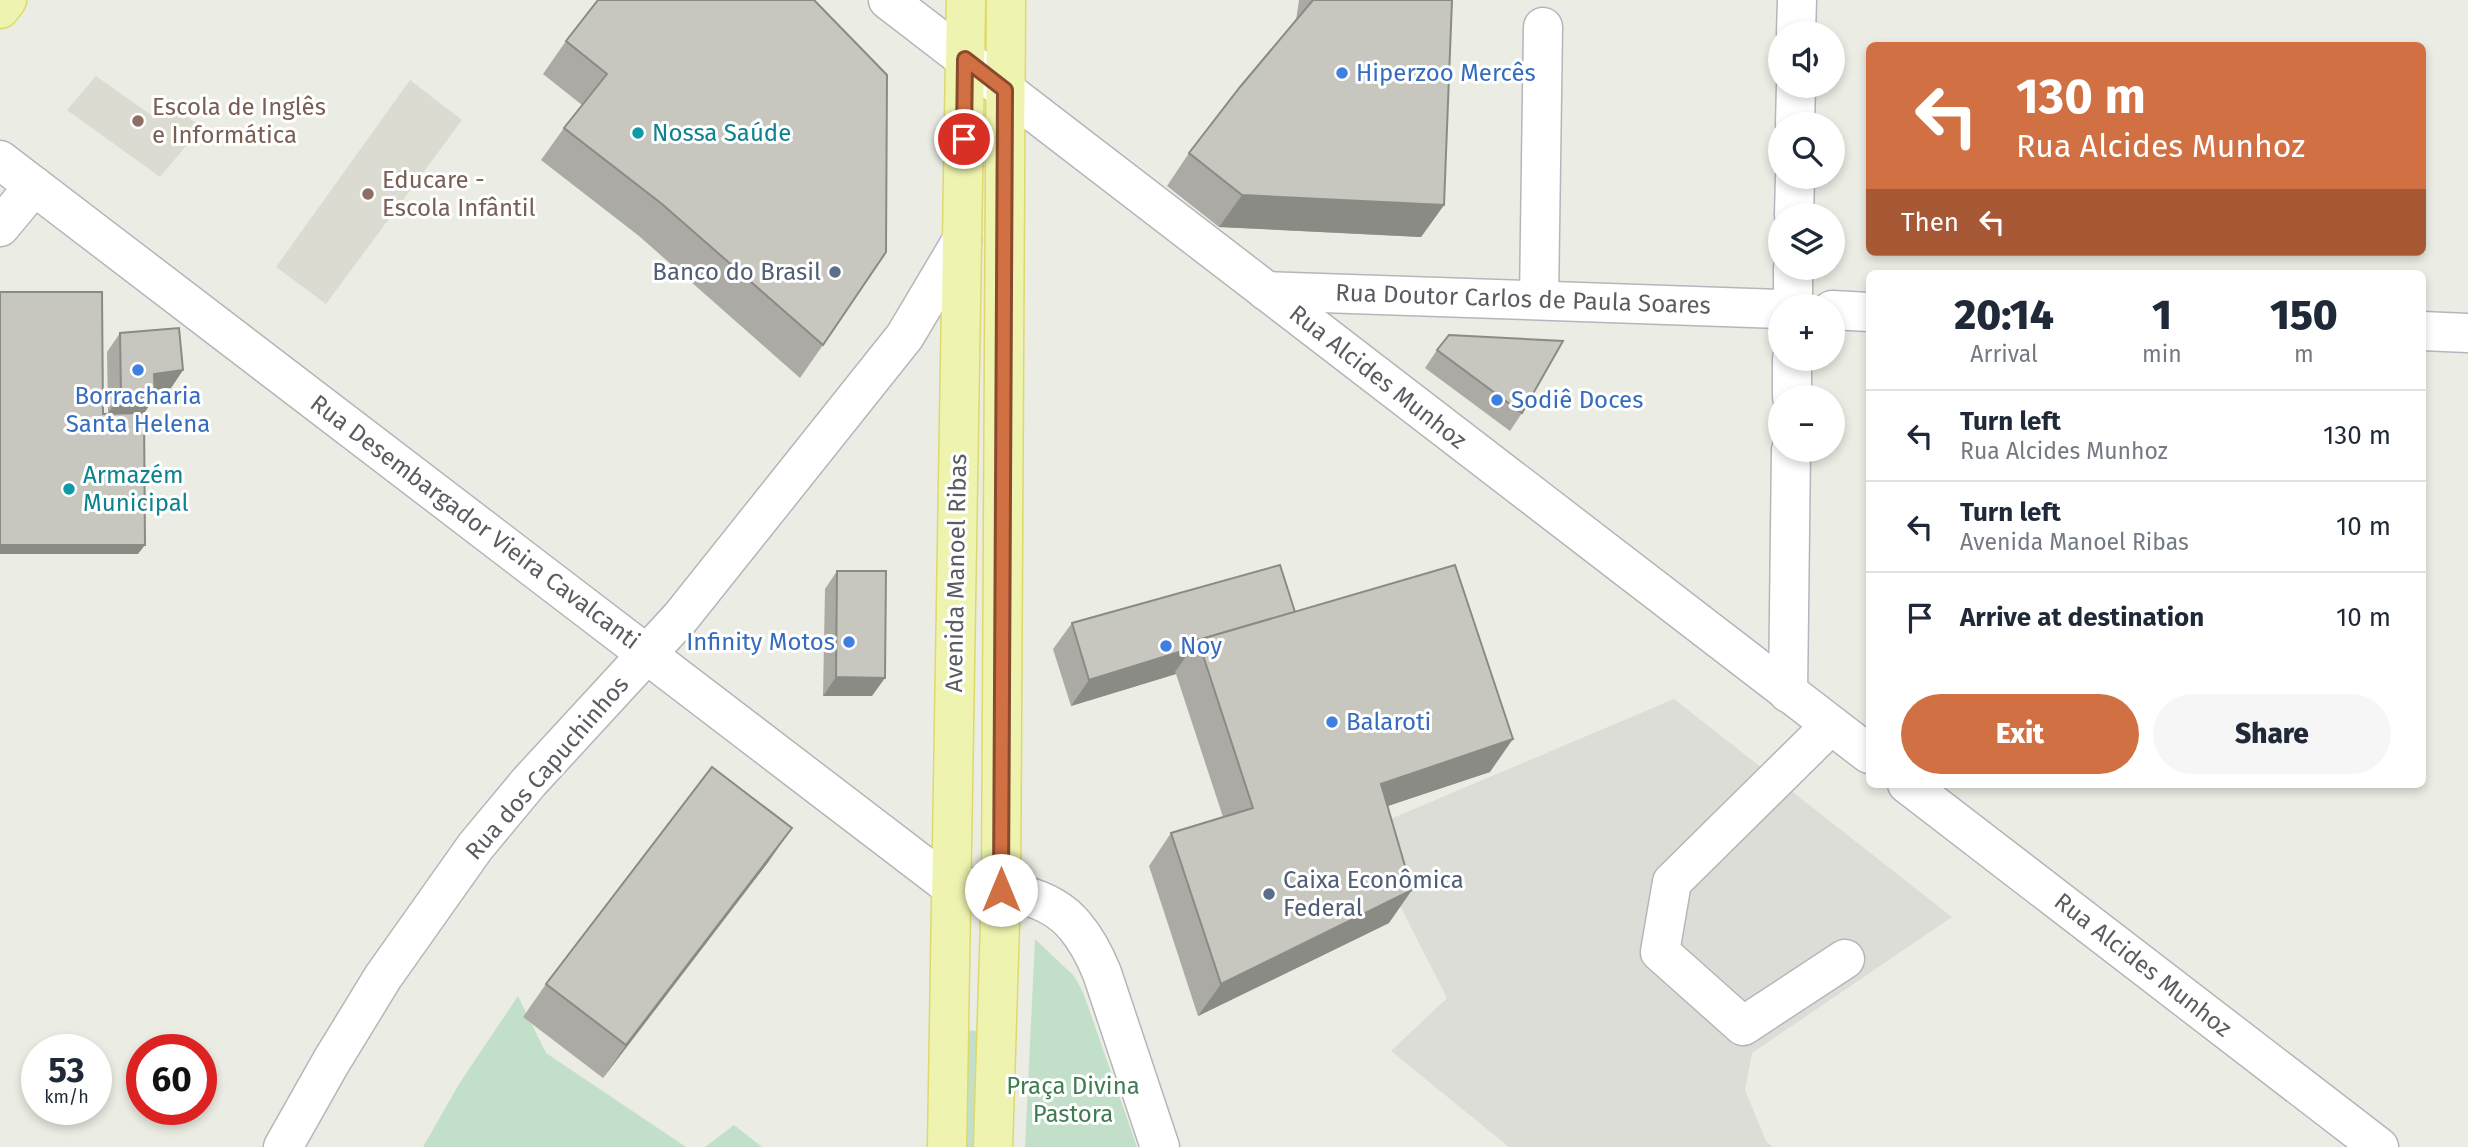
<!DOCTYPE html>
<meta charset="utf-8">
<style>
:root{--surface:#fff;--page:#f6f6f7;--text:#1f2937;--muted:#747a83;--line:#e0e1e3;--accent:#d17043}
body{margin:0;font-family:"Fira Sans",sans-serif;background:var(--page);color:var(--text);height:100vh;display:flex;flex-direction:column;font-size:26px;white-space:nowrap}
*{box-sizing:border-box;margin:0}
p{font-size:23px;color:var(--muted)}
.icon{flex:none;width:38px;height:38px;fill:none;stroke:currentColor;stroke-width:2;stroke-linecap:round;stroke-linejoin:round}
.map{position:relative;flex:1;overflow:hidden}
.sheet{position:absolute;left:1866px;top:270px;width:560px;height:518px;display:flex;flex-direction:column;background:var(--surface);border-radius:10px;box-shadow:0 4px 10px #0003}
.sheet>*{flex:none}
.hud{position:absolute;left:1866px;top:42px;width:560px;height:214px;border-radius:10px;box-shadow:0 4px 10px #0003;background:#d17043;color:#fff;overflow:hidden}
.controls{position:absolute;left:1768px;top:21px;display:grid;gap:14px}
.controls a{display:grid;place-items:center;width:77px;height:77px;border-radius:50%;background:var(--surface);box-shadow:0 4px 10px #0003;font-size:35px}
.speed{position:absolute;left:21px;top:1034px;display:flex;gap:14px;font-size:35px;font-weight:700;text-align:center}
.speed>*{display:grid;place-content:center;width:91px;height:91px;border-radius:50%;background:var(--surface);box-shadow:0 4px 10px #0003;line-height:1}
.speed small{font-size:18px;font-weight:400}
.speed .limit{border:10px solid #d22;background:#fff;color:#111}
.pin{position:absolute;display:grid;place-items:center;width:60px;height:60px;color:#fff;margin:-30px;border:4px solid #fff;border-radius:50%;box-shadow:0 2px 7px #0007}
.me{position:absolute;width:77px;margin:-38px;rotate:0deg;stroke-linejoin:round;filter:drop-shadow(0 0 5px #0008)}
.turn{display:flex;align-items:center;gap:24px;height:147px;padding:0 35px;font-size:32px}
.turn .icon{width:91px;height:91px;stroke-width:2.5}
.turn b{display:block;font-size:49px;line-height:60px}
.then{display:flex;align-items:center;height:66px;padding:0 35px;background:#0003;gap:14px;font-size:26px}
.eta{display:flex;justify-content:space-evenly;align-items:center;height:119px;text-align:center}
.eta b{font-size:42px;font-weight:800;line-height:49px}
.button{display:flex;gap:14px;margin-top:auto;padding:14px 35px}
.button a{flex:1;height:80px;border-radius:42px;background:var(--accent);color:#fff;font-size:28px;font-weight:800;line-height:80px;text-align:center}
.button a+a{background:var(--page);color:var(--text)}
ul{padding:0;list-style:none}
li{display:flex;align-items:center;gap:21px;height:91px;padding:0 35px;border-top:2px solid var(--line)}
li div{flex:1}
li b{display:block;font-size:26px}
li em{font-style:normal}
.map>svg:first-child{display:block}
</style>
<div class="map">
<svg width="2468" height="1147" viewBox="0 0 2468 1147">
<rect width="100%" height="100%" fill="#ebece3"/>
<path fill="#ddddd7" d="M1674,699l278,218 -200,136 -7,37 21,51 7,6h-264l-118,-96 56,-53 -85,-167z"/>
<g fill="#dbdbd1">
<path d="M96,76l55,39 19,-10 32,22 -42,50 -93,-67z"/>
<path d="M410,80l52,40 -136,184 -50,-37z"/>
</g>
<g fill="#c2e0c9">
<path d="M1035,939l39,37 9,16 54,155h-112z"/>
<path d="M518,996l28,57 140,94h-263l36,-63z"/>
<path d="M965,1030l11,1 3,116h-14z"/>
<path d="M734,1125l28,22h-57z"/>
</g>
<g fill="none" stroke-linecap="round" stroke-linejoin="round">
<g stroke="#b5b6bb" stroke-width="41">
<g id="minor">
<path d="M888,0l981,754"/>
<path d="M1796,33l1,-33"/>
<path d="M1795,124l1,-38"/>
<path d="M0,160l950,726c42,3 96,4 125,40 12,14 20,30 27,47l58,174"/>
<path d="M1794,215l1,-38"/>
<path d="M0,227l34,-41"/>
<path d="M1266,291l514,18"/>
<path d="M1539,300l4,-273"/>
<path d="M1793,306v-38"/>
<path d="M1832,310l37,2"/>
<path d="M2422,331l46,2"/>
<path d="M1792,397v-38"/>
<path d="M1788,693l3,-243"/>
<path d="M1831,725l-159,157 -12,70 83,74 102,-67"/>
<path d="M1907,784l472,363"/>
<path d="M283,1147l48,-85 52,-85 92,-130 54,-65 152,-165 224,-281 57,-96"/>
</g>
</g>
<g stroke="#ded96a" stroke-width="41">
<g id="major">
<path d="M0,9l7,-9"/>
<path d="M947,1147l19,-1147"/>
<path d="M993,1147l8,-257 5,-890"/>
</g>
</g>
<use href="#minor" stroke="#fff" stroke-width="38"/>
<use href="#major" stroke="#eef4b0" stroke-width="38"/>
</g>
<g fill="#abaaa4">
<path d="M598,0l225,345 -23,33 -161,-142 -98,-76 23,-32 18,-23 -39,-31 23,-33z"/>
<path d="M1299,0h153l-8,205 -23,32 -202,-10 -52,-41 22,-33 107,-133z"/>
<path d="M0,292l103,122h21l-16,-1 -1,-61 13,-19 63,37 -12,18 -16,2 -11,23 -6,141h-138z"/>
<path d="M1437,350l85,63 -12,18 -85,-63z"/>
<path d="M837,571l35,125h-49l2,-107z"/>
<path d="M1295,612l195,160 -103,34 2,117 -191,93 -49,-150 22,-33 52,-16 -47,-143 -105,32 -18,-57 19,-26z"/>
<path d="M769,861l-166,217 -80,-61 23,-33z"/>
</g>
<g fill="#8b8b86">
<path d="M1242,195l202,10 -23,32 -202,-10z"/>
<path d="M183,370l-12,18 -30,5 13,-19z"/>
<path d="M121,395l34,2 -12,18 -35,-2z"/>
<path d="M0,545h145l-7,9h-138z"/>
<path d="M1192,648l-17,24 1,2 -105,32 18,-26z"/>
<path d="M836,677l49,1 -13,18h-49z"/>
<path d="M1513,739l-23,33 -132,44 23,-32z"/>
<path d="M792,828l-23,33 -166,217 23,-33z"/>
<path d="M1412,890l-23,33 -191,93 23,-32z"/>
</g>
<g fill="#c7c6bf" stroke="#8b8b86" stroke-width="2">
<path d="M598,0h216l73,75 -1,177 -63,93 -161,-141 -98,-76 43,-54 -41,-33z"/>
<path d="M1313,0h139l-8,205 -202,-10 -53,-42 51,-66z"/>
<path d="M0,292h102l1,122 41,-1 1,132h-145z"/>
<path d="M179,328l4,42 -29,4 1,23 -34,-2 -1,-62z"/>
<path d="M1449,335l114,6 -41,72 -85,-63z"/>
<path d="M1280,565l15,47 -97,28 -6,8 -103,32 -17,-57z"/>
<path d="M1455,565l58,174 -132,45 31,106 -191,94 -50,-151 82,-25 -55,-168z"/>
<path d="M837,571h49l-1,107 -49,-1z"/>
<path d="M712,767l80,61 -166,217 -80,-61z"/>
</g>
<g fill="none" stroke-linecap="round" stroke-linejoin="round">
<g stroke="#88492c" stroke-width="18">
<path id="route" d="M964,139l1,-80 40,31 -4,800"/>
</g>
<use href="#route" stroke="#d17043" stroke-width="12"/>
</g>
<g fill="#3f7fe0" stroke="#fff" stroke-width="2.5">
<circle cx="1342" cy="73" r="7"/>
<circle cx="138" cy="370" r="7"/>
<circle cx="1497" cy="400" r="7"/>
<circle cx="849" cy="642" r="7"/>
<circle cx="1166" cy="646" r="7"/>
<circle cx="1332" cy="722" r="7"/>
</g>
<g fill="#8d6e63" stroke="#fff" stroke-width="2.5">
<circle cx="138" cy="121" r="7"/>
<circle cx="368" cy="194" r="7"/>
</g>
<g fill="#0f9aa8" stroke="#fff" stroke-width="2.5">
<circle cx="638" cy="133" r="7"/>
<circle cx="69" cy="489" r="7"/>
</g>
<g fill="#5c6f8a" stroke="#fff" stroke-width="2.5">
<circle cx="835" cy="272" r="7"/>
<circle cx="1269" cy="894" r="7"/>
</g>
<g text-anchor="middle" stroke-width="6" stroke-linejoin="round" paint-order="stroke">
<g font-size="24" fill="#366cbe" stroke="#fff" text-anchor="start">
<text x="1356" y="81">Hiperzoo Mercês</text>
<text x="138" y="404" text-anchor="middle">Borracharia<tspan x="138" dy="28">Santa Helena</tspan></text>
<text x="1511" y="408">Sodiê Doces</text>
<text x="835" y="650" text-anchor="end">Infinity Motos</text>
<text x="1180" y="654">Noy</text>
<text x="1346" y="730">Balaroti</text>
</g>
<g font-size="24" fill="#785e54" stroke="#fff" text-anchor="start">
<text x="152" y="115">Escola de Inglês<tspan x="152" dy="28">e Informática</tspan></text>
<text x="382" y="188">Educare -<tspan x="382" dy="28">Escola Infântil</tspan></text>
</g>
<g font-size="24" fill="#0d838f" stroke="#fff" text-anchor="start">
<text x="652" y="141">Nossa Saúde</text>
<text x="83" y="483">Armazém<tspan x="83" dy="28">Municipal</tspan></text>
</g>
<g font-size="24" fill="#4e5e75" stroke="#fff" text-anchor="end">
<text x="821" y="280">Banco do Brasil</text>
<text x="1283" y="888" text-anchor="start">Caixa Econômica<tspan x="1283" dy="28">Federal</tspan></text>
</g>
<g font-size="24" fill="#5b5c61" stroke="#fff">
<text transform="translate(1523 299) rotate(2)" y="8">Rua Doutor Carlos de Paula Soares</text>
<text transform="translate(1378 377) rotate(38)" y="8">Rua Alcides Munhoz</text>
<text transform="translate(475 522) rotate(37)" y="8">Rua Desembargador Vieira Cavalcanti</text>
<text transform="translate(956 573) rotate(-89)" y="8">Avenida Manoel Ribas</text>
<text transform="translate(547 768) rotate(-49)" y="8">Rua dos Capuchinhos</text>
<text transform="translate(2143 965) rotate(38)" y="8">Rua Alcides Munhoz</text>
</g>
<g font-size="24" fill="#3f7c51" stroke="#fff">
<text x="1073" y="1094">Praça Divina<tspan x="1073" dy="28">Pastora</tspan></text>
</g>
</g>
</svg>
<div class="controls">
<a><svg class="icon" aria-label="sound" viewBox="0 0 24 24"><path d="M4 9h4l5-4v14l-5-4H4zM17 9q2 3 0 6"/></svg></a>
<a><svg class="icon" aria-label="search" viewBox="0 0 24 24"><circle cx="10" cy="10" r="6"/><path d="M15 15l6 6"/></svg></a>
<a><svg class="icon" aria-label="layers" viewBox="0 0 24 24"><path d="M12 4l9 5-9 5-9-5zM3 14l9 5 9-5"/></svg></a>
<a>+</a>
<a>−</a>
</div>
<div class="speed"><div>53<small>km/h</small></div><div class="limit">60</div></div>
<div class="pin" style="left:964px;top:139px;background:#d93025"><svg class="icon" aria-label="arrive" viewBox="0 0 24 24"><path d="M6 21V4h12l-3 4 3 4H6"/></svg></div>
<svg class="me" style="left:1001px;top:890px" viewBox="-20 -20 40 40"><circle r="19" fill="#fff"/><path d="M0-13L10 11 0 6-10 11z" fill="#d17043"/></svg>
<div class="hud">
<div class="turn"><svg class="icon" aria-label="left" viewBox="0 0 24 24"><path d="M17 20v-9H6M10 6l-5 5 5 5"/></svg><div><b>130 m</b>Rua Alcides Munhoz</div></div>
<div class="then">Then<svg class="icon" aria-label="left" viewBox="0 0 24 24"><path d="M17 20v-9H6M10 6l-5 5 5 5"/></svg></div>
</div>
<section class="sheet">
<div class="eta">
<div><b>20:14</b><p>Arrival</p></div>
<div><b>1</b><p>min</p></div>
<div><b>150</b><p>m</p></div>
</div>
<ul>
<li><svg class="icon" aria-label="left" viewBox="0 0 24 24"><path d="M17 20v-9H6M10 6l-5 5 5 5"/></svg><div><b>Turn left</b><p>Rua Alcides Munhoz</p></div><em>130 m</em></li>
<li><svg class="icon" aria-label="left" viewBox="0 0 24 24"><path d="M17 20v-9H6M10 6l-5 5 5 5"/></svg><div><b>Turn left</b><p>Avenida Manoel Ribas</p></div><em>10 m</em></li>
<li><svg class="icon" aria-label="arrive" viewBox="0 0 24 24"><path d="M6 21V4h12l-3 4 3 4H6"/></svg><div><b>Arrive at destination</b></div><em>10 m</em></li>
</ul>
<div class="button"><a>Exit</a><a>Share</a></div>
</section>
</div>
